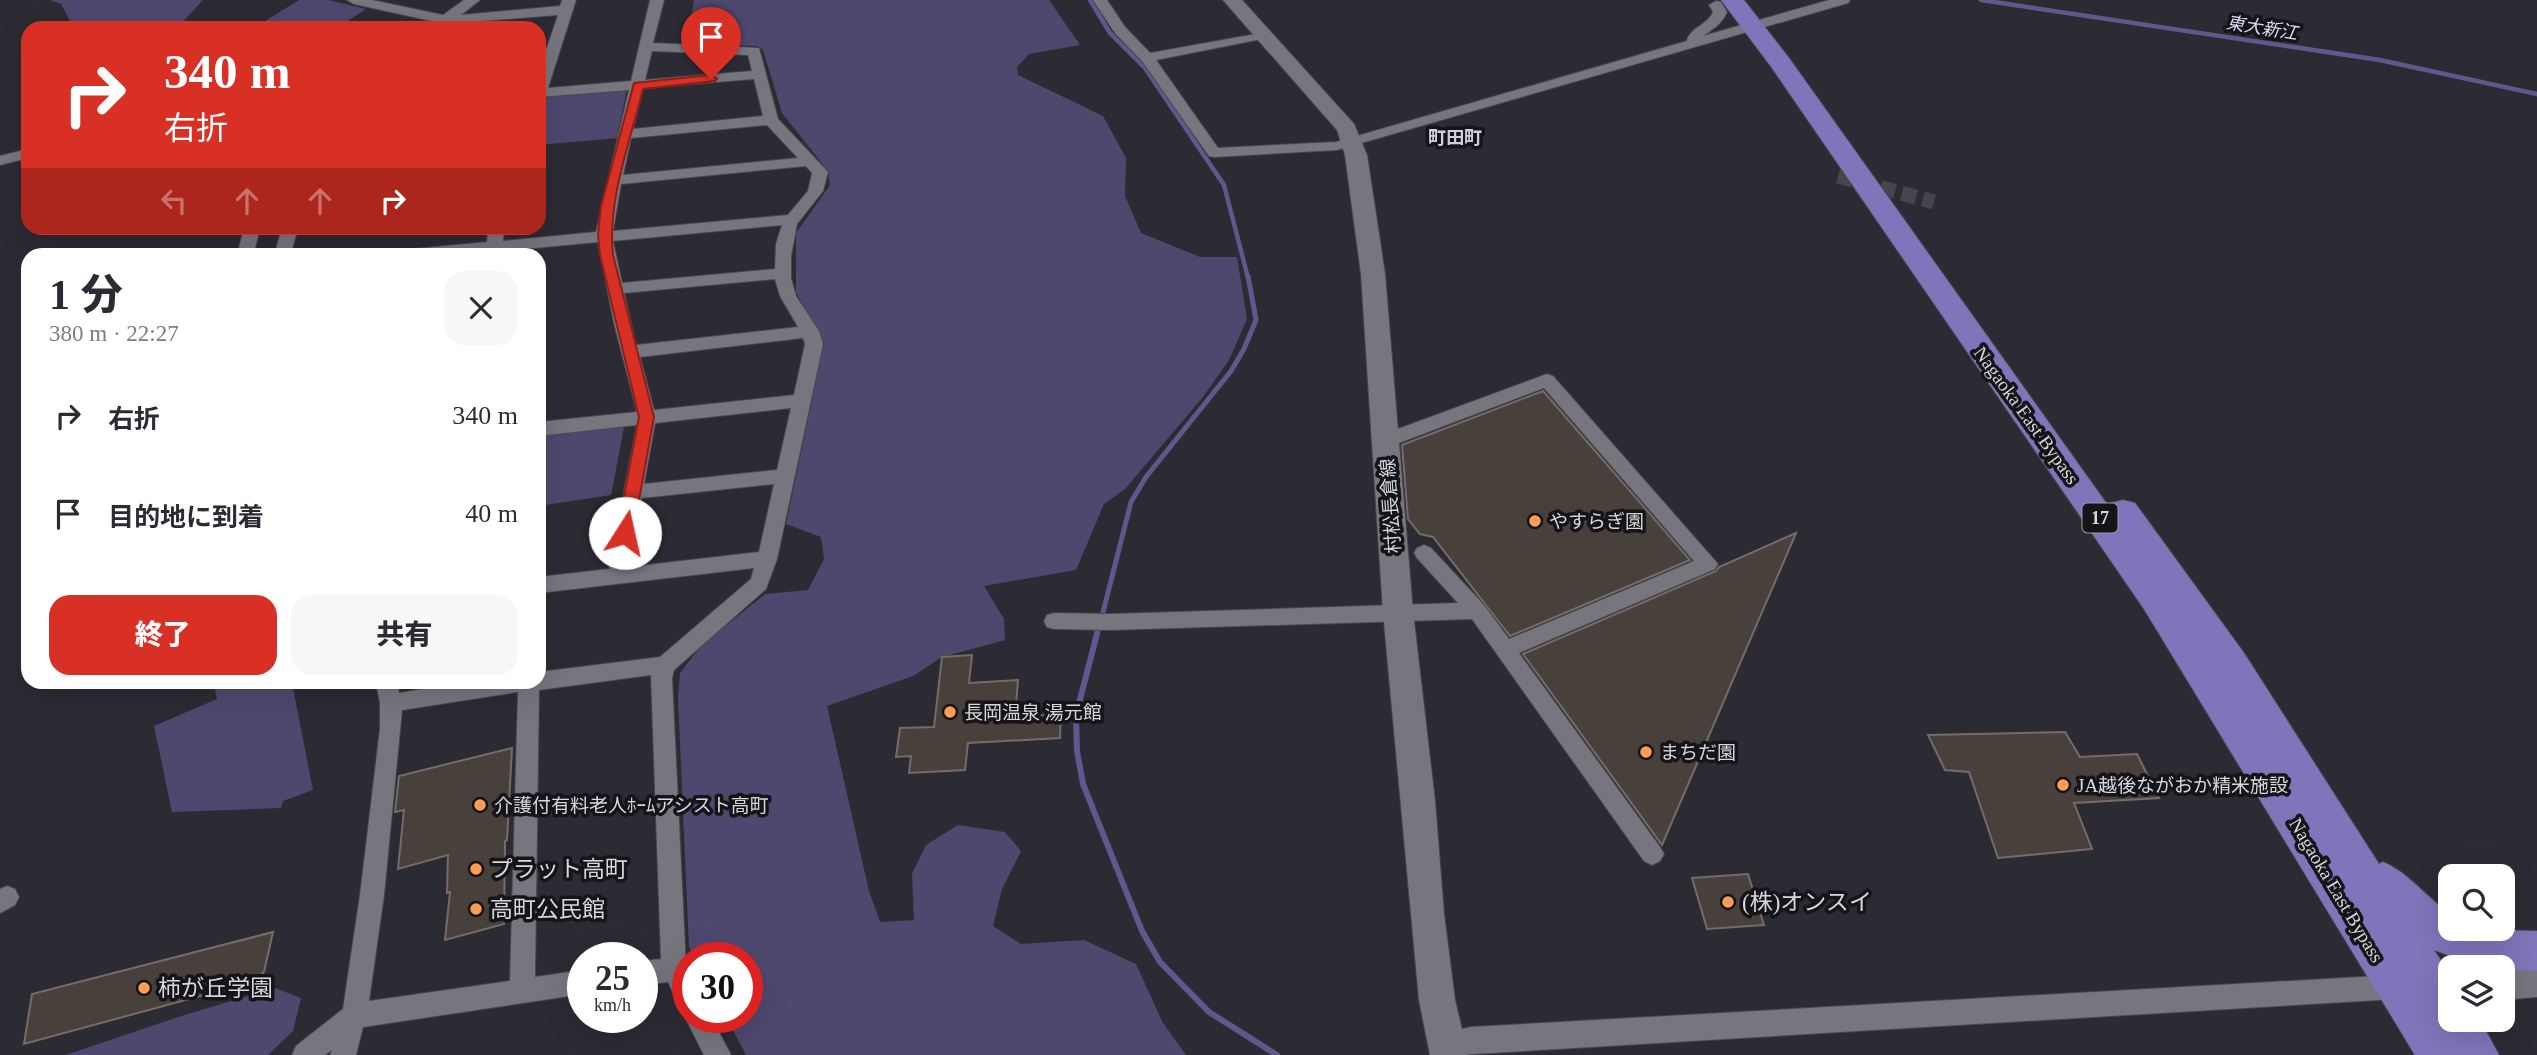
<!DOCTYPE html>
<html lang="ja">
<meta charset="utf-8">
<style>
:root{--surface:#fff;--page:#f7f7f7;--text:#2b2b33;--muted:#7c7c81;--accent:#d93025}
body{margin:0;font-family:"Times New Roman","Noto Sans JP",serif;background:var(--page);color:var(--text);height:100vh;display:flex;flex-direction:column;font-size:26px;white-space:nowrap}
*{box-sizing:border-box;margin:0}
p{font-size:23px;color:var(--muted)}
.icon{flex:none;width:38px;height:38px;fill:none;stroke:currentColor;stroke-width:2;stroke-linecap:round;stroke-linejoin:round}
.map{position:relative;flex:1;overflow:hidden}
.panel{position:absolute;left:21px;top:248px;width:525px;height:441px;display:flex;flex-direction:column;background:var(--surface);border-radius:21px;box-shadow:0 7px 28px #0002}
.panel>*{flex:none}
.banner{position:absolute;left:21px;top:21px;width:525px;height:214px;border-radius:21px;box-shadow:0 7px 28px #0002;background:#d93025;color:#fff;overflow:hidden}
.buttons{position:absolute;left:2438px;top:864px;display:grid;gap:14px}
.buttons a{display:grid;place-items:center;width:77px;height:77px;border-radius:14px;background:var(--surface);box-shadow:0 7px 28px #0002;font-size:35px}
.speed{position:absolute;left:567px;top:942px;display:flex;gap:14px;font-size:35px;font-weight:700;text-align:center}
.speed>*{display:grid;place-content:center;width:91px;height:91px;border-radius:50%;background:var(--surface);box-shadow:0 7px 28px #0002;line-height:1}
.speed small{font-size:18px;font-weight:400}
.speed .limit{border:10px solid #d22;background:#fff;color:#111}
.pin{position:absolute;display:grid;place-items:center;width:60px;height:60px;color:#fff;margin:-72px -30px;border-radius:50% 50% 50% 0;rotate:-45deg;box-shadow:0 0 7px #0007}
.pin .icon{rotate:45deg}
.me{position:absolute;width:77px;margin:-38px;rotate:10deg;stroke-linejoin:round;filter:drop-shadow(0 0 5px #0008)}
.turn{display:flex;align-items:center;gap:24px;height:147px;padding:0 28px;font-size:32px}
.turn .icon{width:91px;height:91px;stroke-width:2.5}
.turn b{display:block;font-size:49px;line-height:60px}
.lanes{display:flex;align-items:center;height:66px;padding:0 28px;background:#0003;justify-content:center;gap:35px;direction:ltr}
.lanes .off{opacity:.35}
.round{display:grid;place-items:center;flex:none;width:74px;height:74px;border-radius:21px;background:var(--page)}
.headline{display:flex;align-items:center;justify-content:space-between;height:119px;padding:0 28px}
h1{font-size:42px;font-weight:800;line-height:52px}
.cta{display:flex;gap:14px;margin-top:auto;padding:14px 28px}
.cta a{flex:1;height:80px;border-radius:21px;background:var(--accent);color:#fff;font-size:28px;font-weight:800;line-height:80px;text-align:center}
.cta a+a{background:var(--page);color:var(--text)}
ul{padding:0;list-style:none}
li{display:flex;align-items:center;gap:21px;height:98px;padding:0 28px}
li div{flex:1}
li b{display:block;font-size:26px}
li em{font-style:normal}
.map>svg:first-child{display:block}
</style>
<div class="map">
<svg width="2537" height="1055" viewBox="0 0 2537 1055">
<rect width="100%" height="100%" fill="#2c2b33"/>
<g fill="#4e486e">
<path d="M50,0h153l-26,28h-112l5,-7 -9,-17z"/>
<path d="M299,0h29l38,9 -29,19h-83z"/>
<path d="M694,0h355l31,45 -51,9 -12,13 1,8 85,41 23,42 -1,38 16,37 59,24h37l10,62 -18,41 -26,37 -78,92 -21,15 -28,66 -92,16 20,33 1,21 -63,17 -29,19 -86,30 42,185 11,31 34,-2 -2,-46 14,-29 32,-20 47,7 16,19 -19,38 -9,37 28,18 63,-4 52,24 27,59 23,32h-440l-20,-38h21v-60h-52l-6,-10 -11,-249 2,-25 21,-27 64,-52 43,-4 16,-31 -3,-22 -35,-13 37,-178 -27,-54v-59l34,-48 -2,-14 -46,-58 -19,-63 -6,-4 -70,-2z"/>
<path d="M627,89l-10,49 -78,7v-27l9,-22z"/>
<path d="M625,422l-14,73 -72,11v-74z"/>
<path d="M218,683h74l21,107 -30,11 -2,7 -109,4 -18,-86 63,-27 -3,-15z"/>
<path d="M275,988l26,10 -8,33 -25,24h-202l112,-38z"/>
</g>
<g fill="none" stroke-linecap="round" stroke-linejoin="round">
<g stroke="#61578c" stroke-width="4.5">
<path d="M1090,0l20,33 35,35 79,117 24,93"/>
<path d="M1981,0l399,60 157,34"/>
</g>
<path stroke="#61578c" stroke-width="5" d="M1100,624l31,-122 15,-25 85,-106 13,-22 12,-29 -8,-44"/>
<path stroke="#61578c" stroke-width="6" d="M1100,622l-24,93 1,36 6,33 59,147 18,31 49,50 68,43"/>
</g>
<g fill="#48403b" stroke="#756c67" stroke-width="2">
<path d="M1543,391l147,169 -180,76 -77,-99 -13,-3 -12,-15 -6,-74z"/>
<path d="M1796,533l-134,312 -139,-191 193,-83 3,-4z"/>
<path d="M972,655l-3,28 49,-3 -3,37 46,-3 -1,24 -92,5 -3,27 -56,3 2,-17 -15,1 4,-29 34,-1 8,-70z"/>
<path d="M2065,732l15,25 57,-3 22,44 -85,5 18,46 -94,9 -29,-86 -24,-2 -17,-35z"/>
<path d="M512,748l-5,92 -2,1 -1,83 -59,16 5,-48 -3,1 1,-38 -50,14 6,-59 -9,2 4,-36z"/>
<path d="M1748,874l16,51 -57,4 -15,-51z"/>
<path d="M273,932l-9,40 -9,9 -231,63 8,-50z"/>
</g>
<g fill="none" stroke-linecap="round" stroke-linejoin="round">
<path stroke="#46454c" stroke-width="15" stroke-dasharray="15 7" stroke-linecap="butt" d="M1838,176l96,26"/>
<g stroke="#47474d" stroke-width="2">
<g id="minor">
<path d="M347,0h25l71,15 21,-15h16l-19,15 99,-9 2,-6h14l-28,88 83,-7 19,-81h14l-11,43 106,5 19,71 50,53 -5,19 -26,33 -6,32v22l5,18 23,35 4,13 -46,215 -11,30 -92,81 -2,8 16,330 -9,-3 -11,-23 -26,3v-24l19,-2 -10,-284 -112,15 -4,287 48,-7v24l-220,33 -7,28h-26l2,-5 -7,5h-33l4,-9 47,-37 17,-114 20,-166v-26l-4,-21h21l2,11 66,-11h74v-10l121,-15 91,-78 3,-11 -215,25v-16l70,-8 28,-144 -98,11v-14l98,-10 -23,-89 -16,-81 -96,9v5h-16v-4l-34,4h-68l8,-5 95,-9 1,-14h16l-1,13 93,-9 33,-142 -90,7v-26l19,-56 -113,9 -91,-20zM652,51l96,4 4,16 -107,9zM754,79l9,37 -130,13 10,-41zM767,125l31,33 -175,17 8,-37zM806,166l6,7 -4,18 -20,24 -175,16 8,-47zM782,225l-6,19 -1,25 -153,14 -9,-42zM775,279l5,17 18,31 -162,18 -12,-52zM803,338l2,6 -11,51 -140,15 -14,-53zM791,408l-14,62 -133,14 11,-61zM774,484l-15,68 -130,15 13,-69zM518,692l-8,289 -141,20 15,-106 18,-185z"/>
<path d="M1093,0h14l18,27 25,26 117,-21v6l-111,22 62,88 118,-6 351,-101c2,-13 21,-16 26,-29l-4,-7 7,-4 5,1 6,10c-5,12 -14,17 -24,24l126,-36h21l-2,3 -511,147 -123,7 -5,-1 -67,-95 -27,-28z"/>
<path d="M28,149v9l-28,7v-9z"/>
<path d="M244,228h16l-7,28h-16z"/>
<path d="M282,228h16l-8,28h-16z"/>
<path d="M1547,374l6,2 165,188 -3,5 -196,84 141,194 4,7 -4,7 -8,4 -8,-4 -172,-242 -361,11 -57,-1 -7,-2 -3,-6 3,-6 7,-2 57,1 347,-11 -41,-45 -3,-5 3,-5 7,-3 7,3 53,57 25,34 185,-78 -150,-173 -153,58h-12l-3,-5 3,-5z"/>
<path d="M7,886l8,3 4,8 -4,8 -15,8v-24z"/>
<path d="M2396,975l9,3 3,9 -3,9 -9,3 -939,56 -19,-2 -4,-9 4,-9 33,-8z"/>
<path d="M688,1012v5h23l20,38h-27l-19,-38z"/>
</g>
</g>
<g stroke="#47474d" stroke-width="2">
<g id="secondary">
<path d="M1223,0h19l112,124 13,31 18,119 28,338 22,189 9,113 11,86 13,55h-38l-11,-55 -36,-388 -22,-338 -16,-119 -8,-25z"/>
<path d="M2537,963v34l-35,3v-32h-6z"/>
</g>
</g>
<g stroke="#47474d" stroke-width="2">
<path id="trunk" d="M1721,0h23l45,58 320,449 2,-4 12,-3 12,3 109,150 135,211 4,-2c25,10 44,36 67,52v15l87,2v40l-54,-3 -49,-18 16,24v46h30l19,35h-84l-271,-446 -372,-541z"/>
</g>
<use href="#minor" fill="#77767f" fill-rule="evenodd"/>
<use href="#secondary" fill="#77767f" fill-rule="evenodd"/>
<use href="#trunk" fill="#8274ba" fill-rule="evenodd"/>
</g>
<path fill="#d93025" stroke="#8d1f18" stroke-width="2" d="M711,75l6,4 -2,2 -72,8c-13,53 -36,112 -30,166l41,162 -21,116 -8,7 -8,-7 22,-116 -39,-162 -2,-21 3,-28 33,-123z"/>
<g fill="#fd9c55" stroke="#151418" stroke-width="2.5">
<circle cx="1535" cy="521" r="7"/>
<circle cx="950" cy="712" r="7"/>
<circle cx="1646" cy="752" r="7"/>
<circle cx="2063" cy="785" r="7"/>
<circle cx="480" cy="805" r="7"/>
<circle cx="476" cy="869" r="7"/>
<circle cx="1728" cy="902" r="7"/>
<circle cx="476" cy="909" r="7"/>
<circle cx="144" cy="988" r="7"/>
</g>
<g text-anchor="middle" stroke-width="7" stroke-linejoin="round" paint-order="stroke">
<g font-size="18" font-style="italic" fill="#ded9fb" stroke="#151418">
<text transform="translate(2262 28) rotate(9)" y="6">東大新江</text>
</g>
<g font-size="18" font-weight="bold" fill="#d1d0da" stroke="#151418">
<text x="1455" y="144">町田町</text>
</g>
<rect fill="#151418" stroke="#9d9ca1" stroke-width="2" x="2082.5" y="503.5" width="35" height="29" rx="5"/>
<g font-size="18" font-weight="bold" fill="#d7d7dc">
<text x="2100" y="524">17</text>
</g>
<g font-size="19" fill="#d7d7dc" stroke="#151418">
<text transform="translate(2027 415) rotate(54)" y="7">Nagaoka East Bypass</text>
<text transform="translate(1390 506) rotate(-94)" y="7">村松長倉線</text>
<text transform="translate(2337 890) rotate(59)" y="7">Nagaoka East Bypass</text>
</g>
<g font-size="19" fill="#d7d7dc" stroke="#151418" text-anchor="start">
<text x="1549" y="528">やすらぎ園</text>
<text x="964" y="719">長岡温泉 湯元館</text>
<text x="1660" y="759">まちだ園</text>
<text x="2077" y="792">JA越後ながおか精米施設</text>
<text x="494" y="812">介護付有料老人ﾎｰﾑアシスト高町</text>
</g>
<g font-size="23" fill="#d7d7dc" stroke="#151418" text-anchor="start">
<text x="490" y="877">プラット高町</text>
<text x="1742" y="910">(株)オンスイ</text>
<text x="490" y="917">高町公民館</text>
<text x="158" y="996">柿が丘学園</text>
</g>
</g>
</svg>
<div class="buttons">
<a><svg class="icon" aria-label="search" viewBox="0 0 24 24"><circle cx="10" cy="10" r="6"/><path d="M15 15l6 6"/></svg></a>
<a><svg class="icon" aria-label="layers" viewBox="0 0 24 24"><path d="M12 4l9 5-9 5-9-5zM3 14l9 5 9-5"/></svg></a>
</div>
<div class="speed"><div>25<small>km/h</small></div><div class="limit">30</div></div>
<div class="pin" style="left:711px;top:79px;background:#d93025"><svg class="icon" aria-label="arrive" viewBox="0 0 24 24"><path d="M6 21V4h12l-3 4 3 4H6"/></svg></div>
<svg class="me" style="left:625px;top:533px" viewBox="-20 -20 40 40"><circle r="19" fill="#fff"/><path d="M0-13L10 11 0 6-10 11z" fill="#d93025"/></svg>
<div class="banner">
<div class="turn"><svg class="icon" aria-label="right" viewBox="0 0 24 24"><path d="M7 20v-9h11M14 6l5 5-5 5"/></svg><div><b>340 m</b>右折</div></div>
<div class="lanes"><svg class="icon off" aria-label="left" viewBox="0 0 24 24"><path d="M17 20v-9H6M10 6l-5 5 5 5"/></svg><svg class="icon off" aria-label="ahead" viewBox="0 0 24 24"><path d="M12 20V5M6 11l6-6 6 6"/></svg><svg class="icon off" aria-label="ahead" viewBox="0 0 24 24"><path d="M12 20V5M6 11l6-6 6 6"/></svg><svg class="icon" aria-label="right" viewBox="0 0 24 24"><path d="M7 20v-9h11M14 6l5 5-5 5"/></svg></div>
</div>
<section class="panel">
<div class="headline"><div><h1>1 分</h1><p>380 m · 22:27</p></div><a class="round"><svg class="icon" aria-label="close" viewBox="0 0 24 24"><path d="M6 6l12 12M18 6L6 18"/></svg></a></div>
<ul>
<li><svg class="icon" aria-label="right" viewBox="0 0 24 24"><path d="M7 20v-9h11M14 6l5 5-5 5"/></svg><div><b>右折</b></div><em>340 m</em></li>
<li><svg class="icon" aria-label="arrive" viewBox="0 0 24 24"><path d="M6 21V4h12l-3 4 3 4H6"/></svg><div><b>目的地に到着</b></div><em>40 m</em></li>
</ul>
<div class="cta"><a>終了</a><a>共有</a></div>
</section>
</div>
